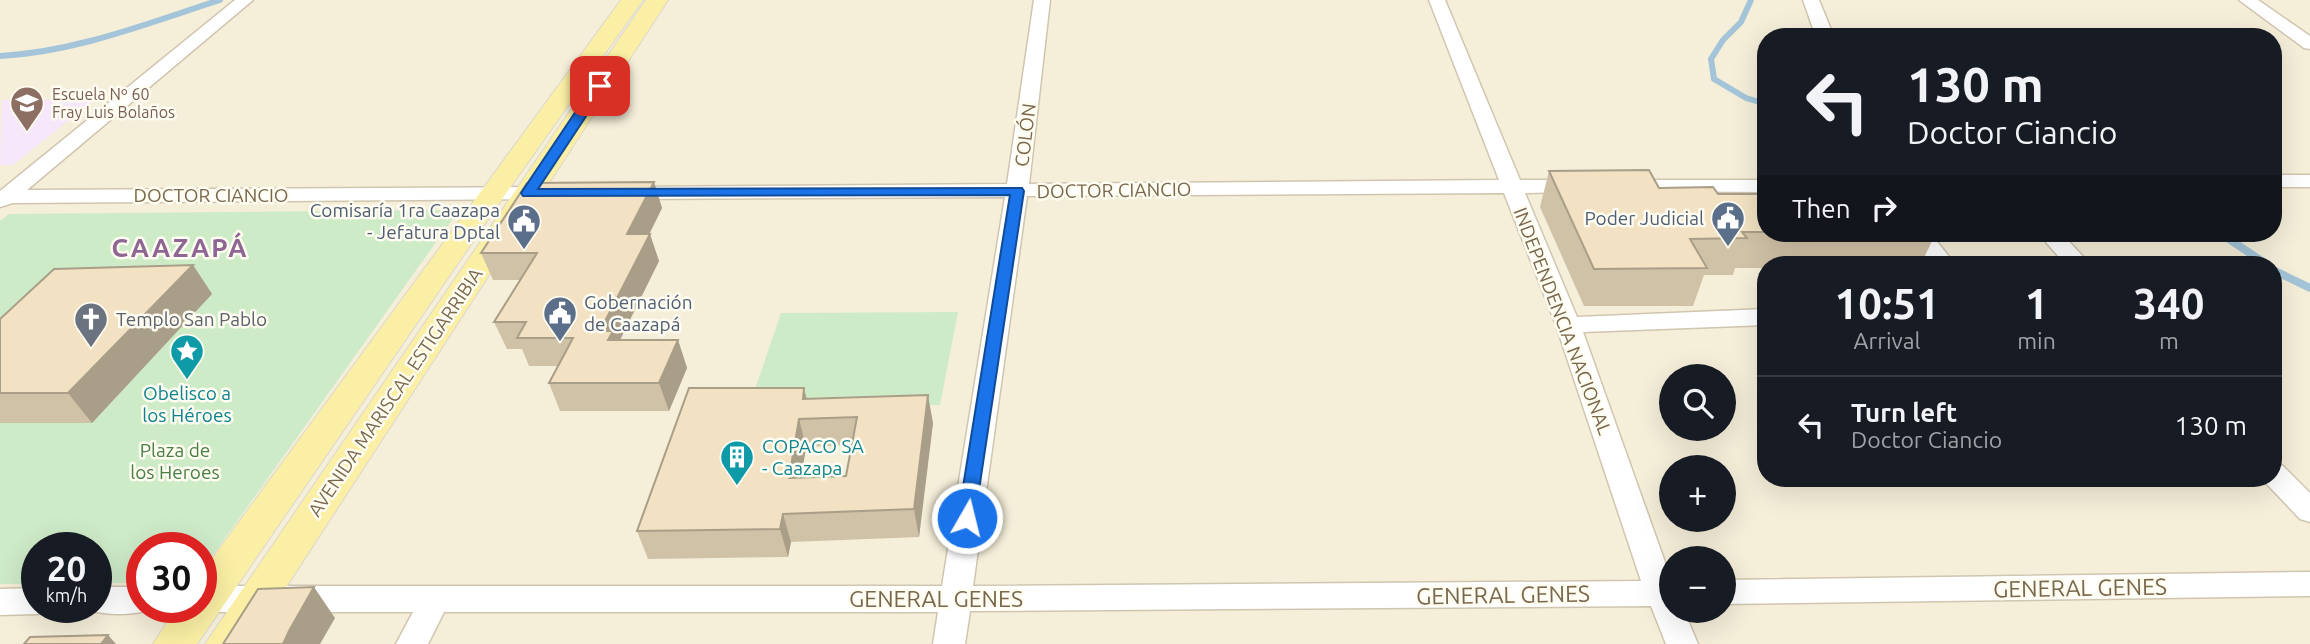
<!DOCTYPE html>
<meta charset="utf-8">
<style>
:root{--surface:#171b24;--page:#20242c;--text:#f1f3f6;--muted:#9ea1a6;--line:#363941}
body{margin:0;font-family:Ubuntu,sans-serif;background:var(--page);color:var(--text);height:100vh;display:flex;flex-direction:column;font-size:26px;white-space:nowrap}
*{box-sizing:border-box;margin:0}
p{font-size:23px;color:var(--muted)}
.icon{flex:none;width:38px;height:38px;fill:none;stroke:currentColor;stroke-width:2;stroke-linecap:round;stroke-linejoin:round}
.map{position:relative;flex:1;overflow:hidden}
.sheet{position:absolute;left:1757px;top:256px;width:525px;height:231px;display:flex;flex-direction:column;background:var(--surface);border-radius:28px;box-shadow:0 7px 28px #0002}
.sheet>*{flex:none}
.banner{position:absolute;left:1757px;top:28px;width:525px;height:214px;border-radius:28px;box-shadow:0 7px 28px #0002;background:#171b24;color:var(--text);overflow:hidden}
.fabs{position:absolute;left:1659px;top:364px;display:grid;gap:14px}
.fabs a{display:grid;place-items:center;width:77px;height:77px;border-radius:50%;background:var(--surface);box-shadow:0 7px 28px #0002;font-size:35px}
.speed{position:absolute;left:21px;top:532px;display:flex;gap:14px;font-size:35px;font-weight:700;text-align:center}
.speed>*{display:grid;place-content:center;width:91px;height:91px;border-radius:50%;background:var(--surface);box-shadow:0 7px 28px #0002;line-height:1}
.speed small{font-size:18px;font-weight:400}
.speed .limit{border:10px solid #d22;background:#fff;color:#111}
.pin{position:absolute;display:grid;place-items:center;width:60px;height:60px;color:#fff;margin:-30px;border-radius:14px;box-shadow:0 4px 10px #0006}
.me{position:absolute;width:77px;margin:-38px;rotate:8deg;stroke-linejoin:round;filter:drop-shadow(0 0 5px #0008)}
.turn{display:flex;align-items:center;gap:24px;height:147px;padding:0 35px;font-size:32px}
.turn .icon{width:91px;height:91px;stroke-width:2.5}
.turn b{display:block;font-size:49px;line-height:60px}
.then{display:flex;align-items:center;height:66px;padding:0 35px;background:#0003;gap:14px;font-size:26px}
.eta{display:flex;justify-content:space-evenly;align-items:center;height:119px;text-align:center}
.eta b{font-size:42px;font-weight:700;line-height:49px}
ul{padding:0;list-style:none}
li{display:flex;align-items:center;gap:21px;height:98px;padding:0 35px;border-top:2px solid var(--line)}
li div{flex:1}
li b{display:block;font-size:26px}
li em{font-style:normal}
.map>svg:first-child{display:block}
</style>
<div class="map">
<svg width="2310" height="644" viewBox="0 0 2310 644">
<rect width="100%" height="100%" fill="#fdfaeb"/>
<path fill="#f5eed9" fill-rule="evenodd" d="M0,0h2310v644h-2310zM1766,37h507v196h-507zM1766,264h507v214h-507zM1671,376h53v53h-53zM1671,467h53v53h-53zM37,548h59v59h-59zM142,548h59v59h-59zM1671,558h53v53h-53z"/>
<path fill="#f7e7fa" d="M96,99l-83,66h-13l2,-65z"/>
<g fill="#ceebc8">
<path d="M459,210l-258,362v-24h-59v35h-46v-35h-59v36h-37v-161h92l-92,-53v-149l9,-7z"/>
<path d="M958,312l-18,93 -190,-1 31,-91z"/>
</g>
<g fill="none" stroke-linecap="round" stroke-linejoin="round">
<g stroke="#a4c5d9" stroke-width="6">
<path d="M1751,0l-10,22 -18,18 -12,19 3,20 32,19 20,6"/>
<path d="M0,56c76,-4 148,-33 220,-56"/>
</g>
<g stroke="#a4c5d9" stroke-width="8">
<path d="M2220,233l46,31"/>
<path d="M2273,270l37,18"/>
</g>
<g stroke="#d0c6af" stroke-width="3">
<g id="minor">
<path d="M235,0h18l-226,190 520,-3 8,1 3,5 -3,5 -8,1 -534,4 -13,4v-16z"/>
<path d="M1034,0h16l-21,184 470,-4 -70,-180h16l75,180h56l8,1 3,5 -3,5 -8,1 -51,1 52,124 189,-8v16l-183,7 88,247v32h13l14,33h-32l-15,-38 -681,5 -5,33h-32l5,-32h-494l-16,32h-32l17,-32h-212l-11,-4 11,-1v-21h741l63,-389 -380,2 -8,-1 -3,-5 3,-5 8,-1 382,-3zM1504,193l52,132 85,256 -668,5 54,-390z"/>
<path d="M1803,0h16l15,37h-18z"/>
<path d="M2239,0h19l52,36v13l-6,-1z"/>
<rect x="2273" y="175" width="37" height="12"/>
<path d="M1626,180h140v12l-148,-1 -3,-5 3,-5z"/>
<path d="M1907,233h23l25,31h-24z"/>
<path d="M2038,233h23l29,31h-25z"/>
<path d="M2273,463l10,3 27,27v29l-10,-3 -37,-39 -1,-2h11z"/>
<path d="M2310,572v24l-586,8v-24z"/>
<path d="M96,587h46v20h12c-16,10 -51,8 -69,2l11,-2z"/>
<path d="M37,588v19h12l-1,3 -11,4 -37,1v-26z"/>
</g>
</g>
<g stroke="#dcd7d1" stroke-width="2">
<g id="major">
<path d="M621,0h22l-141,199 -305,445h-44l24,-37h24v-33z"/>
<path d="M646,0h22l-419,644h-44z"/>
</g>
</g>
<use href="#minor" fill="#fff" fill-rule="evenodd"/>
<use href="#major" fill="#faefa4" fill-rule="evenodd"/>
</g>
<g fill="#d0c2a7" fill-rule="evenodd">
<path d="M1549,171l110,17 59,6h48v39h167l2,2 -14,29h-155v4h-31l-2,7h-29l-11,31h-109l-44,-99z"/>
<path d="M654,182l8,26 -13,26 10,27 -39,79h58l9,28 -18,43h-109l-11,-28 9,-17h-29l-7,-17h-15l-13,-27 26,-42h-27l-12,-27z"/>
<path d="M193,265l19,29 -120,129h-92v-104z"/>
<path d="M807,399l126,24 -14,114 -128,5 -3,15 -140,2 -11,-28zM852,445l-6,31 -45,1 5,-30z"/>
</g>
<g fill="#a99e88">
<path d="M654,182l8,26 -26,53 -9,-27z"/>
<path d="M650,234l9,27 -41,83v24l-18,-37z"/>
<path d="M193,265l19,29 -120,129 -24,-30z"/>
<path d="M678,340l9,28 -18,43 -10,-28z"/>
<path d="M804,388l7,28 -8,-17z"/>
<path d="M928,395l5,28 -14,114 -5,-28z"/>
<path d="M799,419l7,28 -9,59 -8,-28z"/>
<path d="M783,514l8,28 -3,15 -8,-28z"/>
<path d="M314,587l21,31 -15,26h-37l6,-13z"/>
<path d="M108,635l8,9h-15z"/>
</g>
<g fill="#f2e1c2" stroke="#a99e88" stroke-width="2" fill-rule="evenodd">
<path d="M1649,170l10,18 54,-1 5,7h48v38h-24l5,6 -57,1 17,29 -113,1 -45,-98z"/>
<path d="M654,182l-27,52h23l-50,97h13l-5,9h70l-19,43h-110l24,-45h-56l9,-16h-32l43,-69h-56l46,-70z"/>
<path d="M1875,233h58l2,2 -57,1z"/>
<path d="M193,265l-125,128h-68v-74l54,-50z"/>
<path d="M689,388h115l-1,11 125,-4 -14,114 -131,5 -3,15 -143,2zM857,417l-11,59 -57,2 10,-59z"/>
<path d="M314,587l-25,44 -6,13h-60l35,-55z"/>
<path d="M108,635l-7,9h-77l6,-7z"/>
</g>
<path fill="#1a73e8" stroke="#114b97" stroke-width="2" d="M600,82l6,4 -68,103 484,-1 2,3 -50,332 -7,2 -6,-2 -3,-5 52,-323 -487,1 -2,-3 74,-110z"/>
<defs>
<g id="school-pin" transform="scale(1.75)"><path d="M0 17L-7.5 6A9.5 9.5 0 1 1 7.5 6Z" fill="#8d6e63" stroke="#fffdf1"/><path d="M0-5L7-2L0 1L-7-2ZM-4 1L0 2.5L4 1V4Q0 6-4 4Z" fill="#fff"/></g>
<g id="civic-pin" transform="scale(1.75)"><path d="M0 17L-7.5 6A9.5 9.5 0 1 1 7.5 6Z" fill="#5c6f8a" stroke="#fffdf1"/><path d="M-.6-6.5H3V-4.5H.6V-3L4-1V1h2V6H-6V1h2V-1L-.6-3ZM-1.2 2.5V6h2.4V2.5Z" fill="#fff"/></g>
<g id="church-pin" transform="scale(1.75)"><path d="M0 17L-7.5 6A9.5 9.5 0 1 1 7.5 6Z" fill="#6b7280" stroke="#fffdf1"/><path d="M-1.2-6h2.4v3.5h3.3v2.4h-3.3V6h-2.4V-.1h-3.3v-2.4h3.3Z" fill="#fff"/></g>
<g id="sight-pin" transform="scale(1.75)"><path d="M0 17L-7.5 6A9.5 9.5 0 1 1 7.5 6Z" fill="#0f9aa8" stroke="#fffdf1"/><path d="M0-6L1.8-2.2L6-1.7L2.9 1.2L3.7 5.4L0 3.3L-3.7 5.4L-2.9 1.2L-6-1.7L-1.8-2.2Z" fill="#fff"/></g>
<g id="building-pin" transform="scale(1.75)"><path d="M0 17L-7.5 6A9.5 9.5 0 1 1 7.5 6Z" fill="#0f9aa8" stroke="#fffdf1"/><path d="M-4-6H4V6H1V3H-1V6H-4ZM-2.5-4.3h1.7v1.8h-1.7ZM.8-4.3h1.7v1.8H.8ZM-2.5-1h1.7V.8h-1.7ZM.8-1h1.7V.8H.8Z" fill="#fff"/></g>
</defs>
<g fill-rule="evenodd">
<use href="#school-pin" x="27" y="103"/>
<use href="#civic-pin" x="1728" y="218"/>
<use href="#civic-pin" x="524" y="221"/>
<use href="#civic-pin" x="560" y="313"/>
<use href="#church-pin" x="91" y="319"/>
<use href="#sight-pin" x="187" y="351"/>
<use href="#building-pin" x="737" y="457"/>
</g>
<g text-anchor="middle" stroke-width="5" stroke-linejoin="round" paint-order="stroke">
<g font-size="16" fill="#785e54" stroke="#fffdf1" text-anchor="start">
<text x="52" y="100">Escuela Nº 60<tspan x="52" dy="18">Fray Luis Bolaños</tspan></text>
</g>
<g font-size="19" fill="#79674d" stroke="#fffdf1">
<text transform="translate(1025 135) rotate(-83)" y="7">COLÓN</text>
<text transform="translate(1114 190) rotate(-1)" y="7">DOCTOR CIANCIO</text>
<text x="211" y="202">DOCTOR CIANCIO</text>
<text transform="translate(1563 321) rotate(69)" y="7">INDEPENDENCIA NACIONAL</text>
<text transform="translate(395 392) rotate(-56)" y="7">AVENIDA MARISCAL ESTIGARRIBIA</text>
</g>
<g font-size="19" fill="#4e5e75" stroke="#fffdf1" text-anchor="end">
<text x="500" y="217">Comisaría 1ra Caazapa<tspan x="500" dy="22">- Jefatura Dptal</tspan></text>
<text x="1704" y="225">Poder Judicial</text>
<text x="584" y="309" text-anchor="start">Gobernación<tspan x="584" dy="22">de Caazapá</tspan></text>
</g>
<g font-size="19" fill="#5b616d" stroke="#fffdf1" text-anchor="start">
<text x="116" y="326">Templo San Pablo</text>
</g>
<g font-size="19" fill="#0d838f" stroke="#fffdf1">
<text x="187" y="400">Obelisco a<tspan x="187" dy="22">los Héroes</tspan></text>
<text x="762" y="453" text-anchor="start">COPACO SA<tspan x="762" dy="22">- Caazapa</tspan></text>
</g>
<g font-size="19" fill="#487f44" stroke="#fffdf1">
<text x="175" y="457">Plaza de<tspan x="175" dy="22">los Heroes</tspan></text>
</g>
<g font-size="23" fill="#79674d" stroke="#fffdf1">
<text transform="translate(2080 588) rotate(-1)" y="8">GENERAL GENES</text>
<text transform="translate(1503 595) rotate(-1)" y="8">GENERAL GENES</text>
<text x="936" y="607">GENERAL GENES</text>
</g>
<g font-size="26" font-weight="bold" letter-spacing="2" fill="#8f6594" stroke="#fffdf1">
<text x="180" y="257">CAAZAPÁ</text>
</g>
</g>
</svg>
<div class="fabs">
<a><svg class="icon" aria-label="search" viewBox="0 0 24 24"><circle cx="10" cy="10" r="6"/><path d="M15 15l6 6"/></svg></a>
<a>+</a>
<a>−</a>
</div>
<div class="speed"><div>20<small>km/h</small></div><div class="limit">30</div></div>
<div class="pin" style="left:600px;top:86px;background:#d93025"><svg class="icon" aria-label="arrive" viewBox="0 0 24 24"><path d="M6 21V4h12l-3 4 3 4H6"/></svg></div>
<svg class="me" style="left:967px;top:518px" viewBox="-20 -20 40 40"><circle r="17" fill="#1a73e8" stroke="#fff" stroke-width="3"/><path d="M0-11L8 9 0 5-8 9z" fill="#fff"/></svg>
<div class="banner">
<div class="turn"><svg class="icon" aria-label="left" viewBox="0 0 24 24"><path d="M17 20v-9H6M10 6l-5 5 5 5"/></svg><div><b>130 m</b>Doctor Ciancio</div></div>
<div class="then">Then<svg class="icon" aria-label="right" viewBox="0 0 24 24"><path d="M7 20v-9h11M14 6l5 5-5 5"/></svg></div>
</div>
<section class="sheet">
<div class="eta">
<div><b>10:51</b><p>Arrival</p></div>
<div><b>1</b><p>min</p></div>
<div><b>340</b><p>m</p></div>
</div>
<ul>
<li><svg class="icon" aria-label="left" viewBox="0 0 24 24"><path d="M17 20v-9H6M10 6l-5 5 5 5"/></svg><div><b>Turn left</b><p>Doctor Ciancio</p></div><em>130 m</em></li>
</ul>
</section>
</div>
